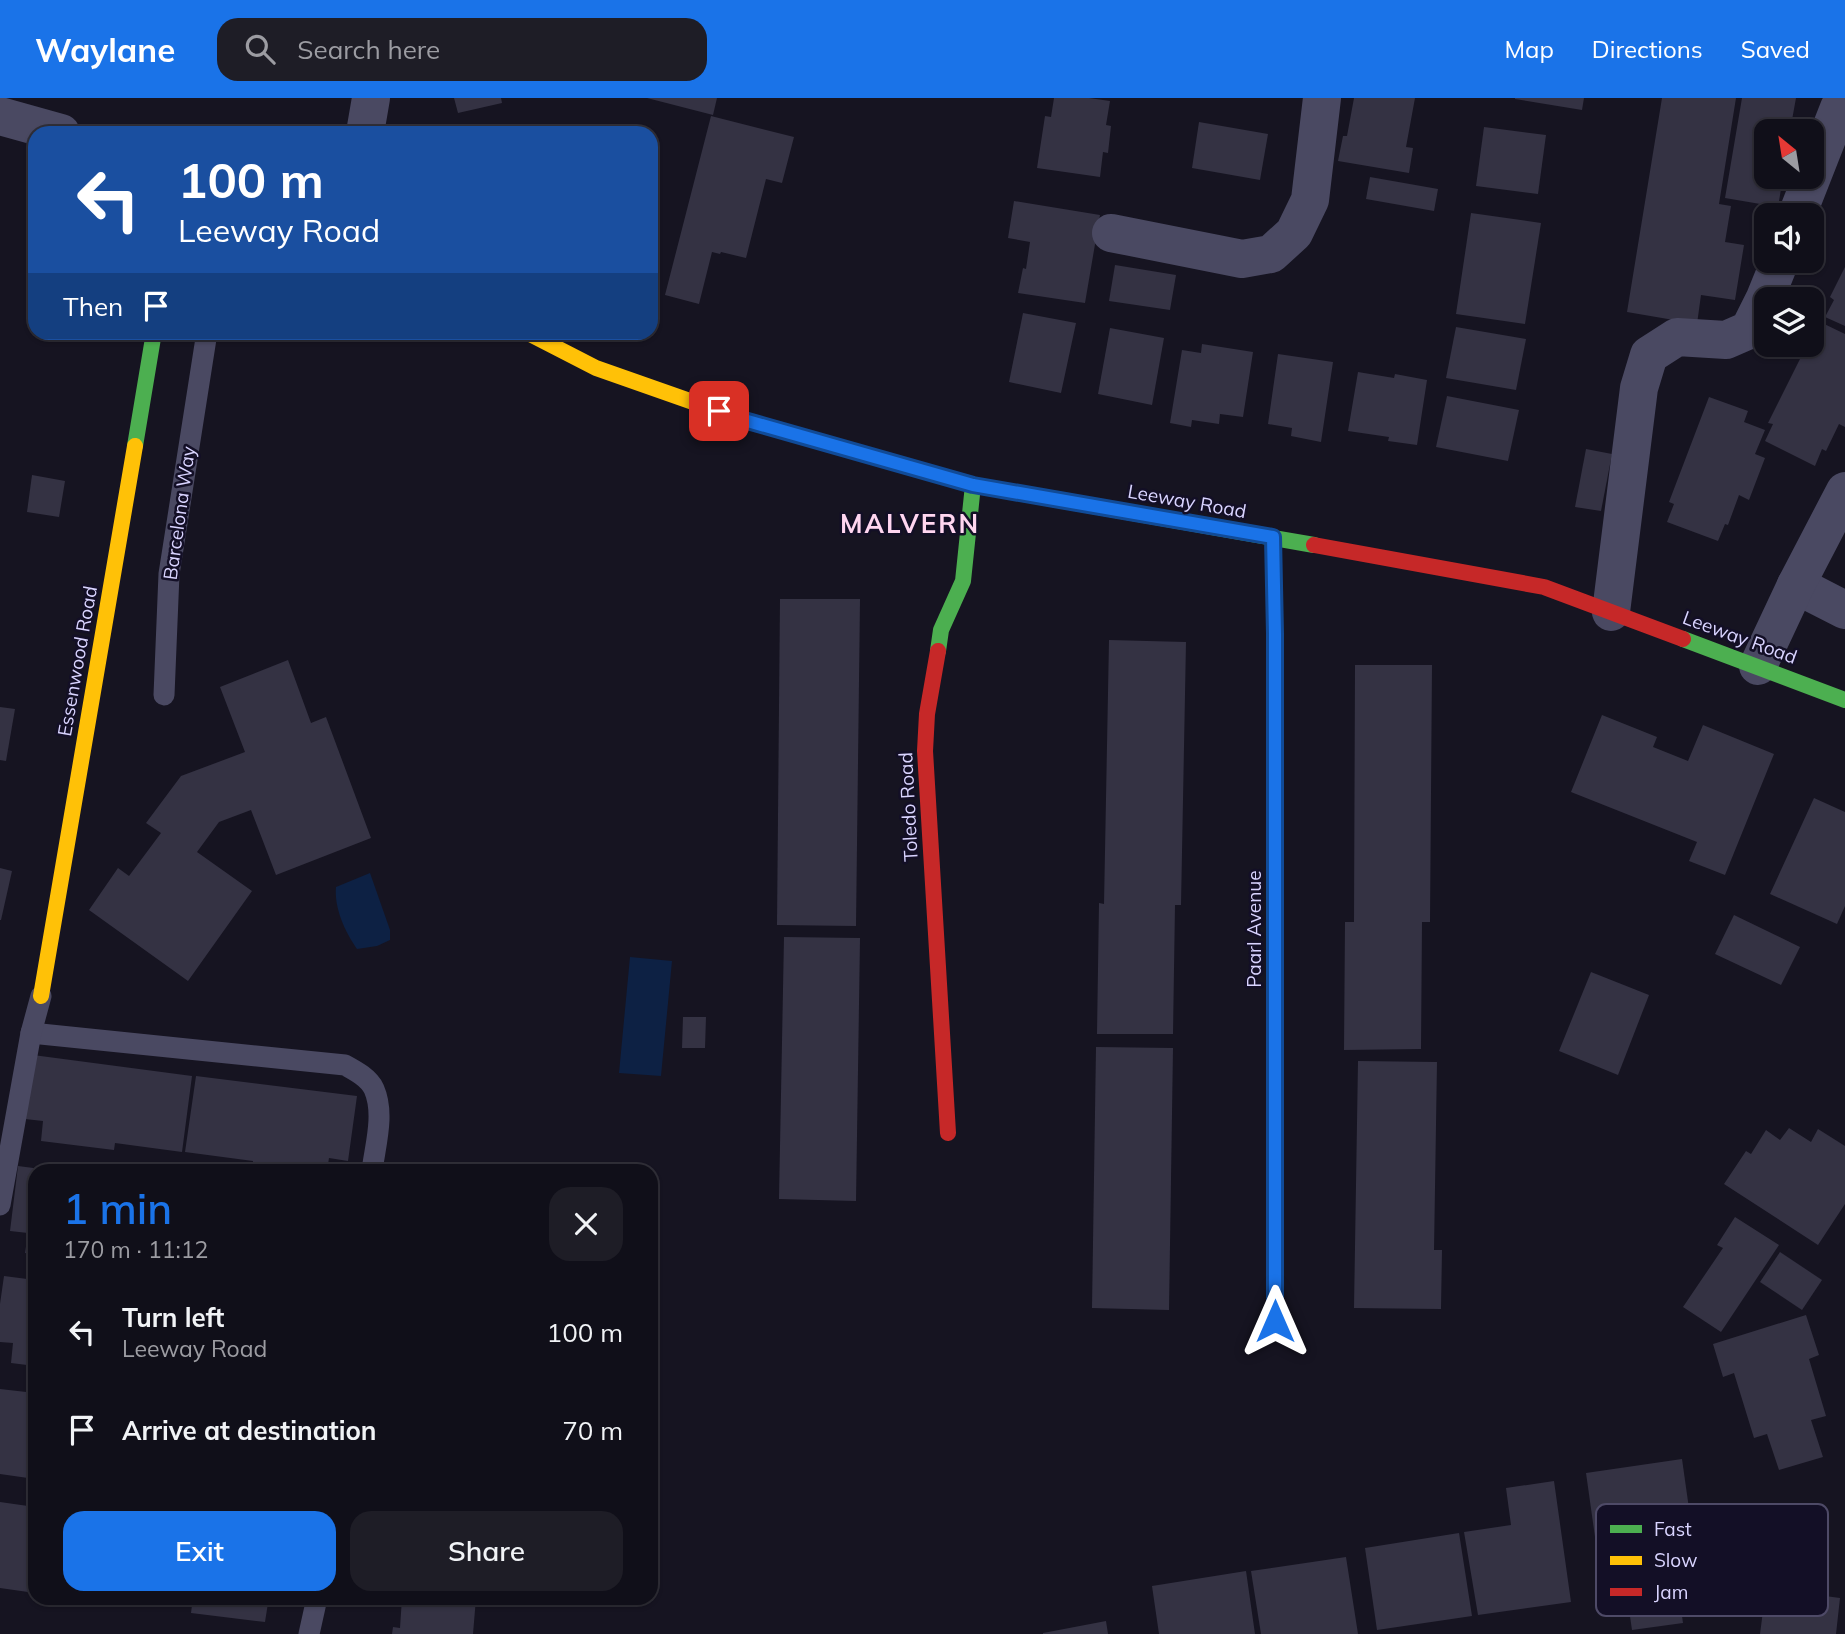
<!DOCTYPE html>
<meta charset="utf-8">
<style>
:root{--surface:#100f19;--page:#1e1d26;--text:#f1f3f6;--muted:#9c9ca2;--line:#302f38;--accent:#1a73e8}
body{margin:0;font-family:Mulish,sans-serif;background:var(--page);color:var(--text);height:100vh;display:flex;flex-direction:column;font-size:26px;white-space:nowrap}
*{box-sizing:border-box;margin:0}
p{font-size:23px;color:var(--muted)}
.icon{flex:none;width:38px;height:38px;fill:none;stroke:currentColor;stroke-width:2;stroke-linecap:round;stroke-linejoin:round}
.map{position:relative;flex:1;overflow:hidden}
.side{position:absolute;left:28px;top:1066px;width:630px;height:441px;display:flex;flex-direction:column;background:var(--surface);border-radius:21px;box-shadow:0 2px 5px #0004,0 0 0 2px var(--line)}
.side>*{flex:none}
.guide{position:absolute;left:28px;top:28px;width:630px;height:214px;border-radius:21px;box-shadow:0 2px 5px #0004,0 0 0 2px var(--line);background:#1a4fa0;color:#fff;overflow:hidden}
.needle{width:46px;rotate:330deg}
.fabs{position:absolute;left:1754px;top:21px;display:grid;gap:14px}
.fabs a{display:grid;place-items:center;width:70px;height:70px;border-radius:14px;background:var(--surface);box-shadow:0 2px 5px #0004,0 0 0 2px var(--line);font-size:35px}
.pin{position:absolute;display:grid;place-items:center;width:60px;height:60px;color:#fff;margin:-30px;border-radius:14px;box-shadow:0 4px 10px #0006}
.me{position:absolute;width:77px;margin:-38px;rotate:0deg;stroke-linejoin:round;filter:drop-shadow(0 0 5px #0008)}
.turn{display:flex;align-items:center;gap:24px;height:147px;padding:0 35px;font-size:32px}
.turn .icon{width:91px;height:91px;stroke-width:2.5}
.turn b{display:block;font-size:49px;line-height:60px}
.then{display:flex;align-items:center;height:66px;padding:0 35px;background:#0003;gap:14px;font-size:26px}
.round{display:grid;place-items:center;flex:none;width:74px;height:74px;border-radius:21px;background:var(--page)}
.headline{display:flex;align-items:center;justify-content:space-between;height:119px;padding:0 35px}
h1{font-size:42px;font-weight:600;line-height:52px;color:var(--accent)}
.action{display:flex;gap:14px;margin-top:auto;padding:14px 35px}
.action a{flex:1;height:80px;border-radius:21px;background:var(--accent);color:#fff;font-size:28px;font-weight:600;line-height:80px;text-align:center}
.action a+a{background:var(--page);color:var(--text)}
ul{padding:0;list-style:none}
li{display:flex;align-items:center;gap:21px;height:98px;padding:0 35px}
li div{flex:1}
li b{display:block;font-size:26px}
li em{font-style:normal}
header{display:flex;align-items:center;gap:42px;box-sizing:border-box;height:98px;padding:0 35px;background:var(--accent);color:#fff}
header strong{font-size:33px}
nav{display:flex;gap:38px;margin-inline-start:auto;font-size:24px}
.search{width:490px;height:63px;background:var(--page);display:flex;align-items:center;gap:18px;box-sizing:border-box;padding:0 24px;border-radius:21px;color:var(--muted);font-size:26px}
.map>svg:first-child{display:block}
</style>
<header>
<strong>Waylane</strong>
<div class="search"><svg class="icon" aria-label="search" viewBox="0 0 24 24"><circle cx="10" cy="10" r="6"/><path d="M15 15l6 6"/></svg>Search here</div>
<nav><a>Map</a><a>Directions</a><a>Saved</a></nav>
</header>
<div class="map">
<svg width="1845" height="1536" viewBox="0 0 1845 1536">
<rect width="100%" height="100%" fill="#161421"/>
<g fill="#0d2144">
<path d="M370,775l20,57v10l-13,6 -20,3c-12,-17 -23,-41 -21,-62z"/>
<path d="M630,859l42,4 -11,115 -42,-3z"/>
</g>
<g fill="#343243">
<path d="M454,0h47l1,5 -44,10z"/>
<path d="M647,0h70l-4,17z"/>
<path d="M1054,0h35l21,3 -4,24 5,1 -3,27 -5,-1 -3,25 -63,-9 8,-52 6,1z"/>
<path d="M1354,0h61l-9,49 7,1 -4,25 -71,-12 5,-25h4z"/>
<path d="M1515,0h69l-2,12 -67,-11z"/>
<path d="M1662,0h74l-17,106 12,2 -6,36 19,3 -9,55 -34,-5 -4,29 -70,-12z"/>
<path d="M1742,0h54l-6,33h-24v46h17l-5,30 -53,-9z"/>
<path d="M711,18l83,21 -12,46 -16,-4 -20,79 -25,-6 -1,2 -8,-2 -13,52 -34,-9z"/>
<path d="M1199,24l69,12 -8,46 -68,-12z"/>
<path d="M1484,29l62,8 -8,59 -62,-8z"/>
<path d="M1370,79l68,12 -4,22 -68,-12z"/>
<path d="M1014,103l86,14 -15,88 -67,-10 5,-25 3,1 4,-27 -22,-4z"/>
<path d="M1471,115l70,10 -16,101 -69,-10z"/>
<path d="M1115,167l61,10 -6,35 -61,-9z"/>
<path d="M1845,169v59l-20,-9 9,-17 -4,-3z"/>
<path d="M1023,215l53,10 -15,70 -52,-11z"/>
<path d="M1818,223l27,13v93l-6,-3 -13,27 -4,-2 -7,17 -50,-25 8,-17 -5,-1 39,-78h4v-10z"/>
<path d="M1456,229l70,12 -10,51 -70,-12z"/>
<path d="M1110,230l54,10 -12,67 -54,-11z"/>
<path d="M1202,246l51,8 -10,65 -23,-3 -1,10 -27,-4 -1,7 -21,-4 12,-73 19,3z"/>
<path d="M1278,256l55,8 -12,80 -30,-6 1,-8 -24,-4z"/>
<path d="M1358,274l36,6 1,-4 32,6 -10,65 -29,-4 1,-4 -41,-6z"/>
<path d="M1447,298l72,14 -11,51 -72,-14z"/>
<path d="M1709,299l39,14 -4,11 21,8 -10,24 10,4 -16,42 -10,-5 -11,30 -3,-1 -7,17 -51,-19 7,-18 -5,-2z"/>
<path d="M1586,351l26,5 -11,57 -26,-4z"/>
<path d="M32,377l33,6 -6,36 -32,-5z"/>
<path d="M780,501h80l-4,327 -79,-1z"/>
<path d="M1109,542l77,2 -5,263h-6l-2,129h-76l2,-131 5,1z"/>
<path d="M288,562l23,63 15,-6 45,121 -95,37 -25,-65 -32,12 -22,30 55,39 -64,90 -99,-71 29,-42 11,8 32,-43 -15,-10 35,-47 64,-24 -25,-65z"/>
<path d="M1355,567h77l-2,257h-8l-1,127 -77,1 1,-128h9z"/>
<path d="M0,609l15,2 -9,52 -6,-1z"/>
<path d="M1602,617l55,22 -4,10 35,14 15,-36 71,29 -49,121 -36,-14 8,-19 -126,-50z"/>
<path d="M1814,700l31,14v94l-8,18 -67,-30z"/>
<path d="M0,770l12,3 -11,49h-1z"/>
<path d="M1734,817l66,32 -19,38 -66,-31z"/>
<path d="M784,839l76,1 -4,263 -77,-2z"/>
<path d="M1591,874l58,23 -31,80 -59,-24z"/>
<path d="M683,919h23l-1,31h-23z"/>
<path d="M1096,949l77,1 -4,262 -77,-2z"/>
<path d="M33,957l159,21 -10,76 -67,-9 -1,7 -73,-9 2,-20 -18,-2z"/>
<path d="M1358,963l79,1 -3,188h8l-1,59 -87,-1z"/>
<path d="M196,978l161,20 -9,65 -19,-3 -2,13h-63l-12,-2 1,-8 -68,-9z"/>
<path d="M1789,1030l22,14 7,-13 27,17v58l-27,41 -94,-61 22,-33 5,3 15,-24 14,10z"/>
<path d="M18,1068l23,3v2h-6v83l-10,-1 3,-20 -18,-2z"/>
<path d="M1735,1119l44,28 -58,87 -38,-25 40,-59 -6,-3z"/>
<path d="M1780,1154l42,28 -20,30 -42,-28z"/>
<path d="M4,1178l31,4v86l-24,-3 2,-20 -13,-1v-38z"/>
<path d="M1806,1217l13,40 -10,4 17,57 -15,4 12,37 -44,13 -12,-36 -13,4 -20,-65 -11,4 -10,-33z"/>
<path d="M0,1291l35,4v86l-35,-5z"/>
<path d="M1682,1361l12,85 -96,14 -12,-85z"/>
<path d="M1554,1383l17,121 -93,13 -14,-83 47,-7 -5,-37z"/>
<path d="M0,1404l35,5v86l-35,-5z"/>
<path d="M1459,1435l13,83 -95,14 -12,-82z"/>
<path d="M1346,1459l12,77h-97l-10,-63z"/>
<path d="M1246,1473l9,63h-96l-7,-48z"/>
<path d="M1676,1476l7,49 -51,7 -7,-48z"/>
<path d="M1803,1495l37,5 -4,36h-76l3,-23 21,2 1,-3 16,1z"/>
<path d="M148,1500h140l-1,7 -19,-2 -3,19 -74,-9 1,-8 -44,-6z"/>
<path d="M402,1500h74l-3,36h-81l1,-7 7,1z"/>
<path d="M1106,1523l2,13h-65v-1z"/>
</g>
<g fill="none" stroke-linecap="round" stroke-linejoin="round">
<g stroke="#4a4962" stroke-width="21">
<path d="M164,597l5,-121 38,-242"/>
<path d="M31,935l314,32c11,6 24,13 29,24 11,25 1,57 -2,82"/>
<path d="M0,1107l31,-172 10,-37"/>
<path d="M309,1536l8,-36"/>
</g>
<g stroke="#4a4962" stroke-width="38">
<path d="M0,18l61,17"/>
<path d="M365,35l6,-35"/>
<path d="M1797,117l42,-107"/>
<path d="M1111,135l131,26 29,-5 23,-21 16,-33 12,-102"/>
<path d="M1796,487l49,25"/>
<path d="M1611,514l28,-224 10,-33 28,-18 49,3 23,-10 16,-32 15,-37"/>
<path d="M1758,568l38,-81 49,-94"/>
</g>
<g stroke="#4caf50" stroke-width="16">
<path d="M135,348l19,-114"/>
<path d="M853,353l120,34 341,60"/>
<path d="M1683,541l162,61"/>
<path d="M938,553l3,-21 22,-49 10,-96"/>
<path d="M1275,999v224"/>
</g>
<g stroke="#ffc107" stroke-width="16">
<path d="M526,234l70,36 148,52 109,31"/>
<path d="M41,898l94,-550"/>
</g>
<g stroke="#c62828" stroke-width="16">
<path d="M1273,439l2,97v463"/>
<path d="M1314,447l230,42 139,52"/>
<path d="M938,553l-11,63 -2,37 23,382"/>
</g>
</g>
<g fill="none" stroke-linecap="round" stroke-linejoin="round">
<g stroke="#114b97" stroke-width="18">
<path id="route" d="M719,313l25,9 229,65 300,52 2,97v687"/>
</g>
<use href="#route" stroke="#1a73e8" stroke-width="12"/>
</g>
<g text-anchor="middle" stroke-width="5" stroke-linejoin="round" paint-order="stroke">
<g font-size="19" fill="#d9d4ff" stroke="#130f26">
<text transform="translate(1187 403) rotate(10)" y="7">Leeway Road</text>
<text transform="translate(179 415) rotate(-82)" y="7">Barcelona Way</text>
<text transform="translate(1740 539) rotate(20)" y="7">Leeway Road</text>
<text transform="translate(77 563) rotate(-80)" y="7">Essenwood Road</text>
<text transform="translate(908 709) rotate(-93)" y="7">Toledo Road</text>
<text transform="translate(1254 831) rotate(-90)" y="7">Paarl Avenue</text>
</g>
<g font-size="26" font-weight="bold" letter-spacing="2" fill="#ffd6f0" stroke="#130f26">
<text x="910" y="435">MALVERN</text>
</g>
</g>
<rect x="1596" y="1406" width="232" height="112" rx="10" fill="#130f26" stroke="#4e4a67" stroke-width="2"/>
<rect x="1610" y="1427" width="32" height="8" fill="#4caf50"/>
<rect x="1610" y="1458" width="32" height="9" fill="#ffc107"/>
<rect x="1610" y="1490" width="32" height="8" fill="#c62828"/>
<g font-size="19" fill="#d9d4ff">
<text x="1654" y="1438">Fast</text>
<text x="1654" y="1469">Slow</text>
<text x="1654" y="1501">Jam</text>
</g>
</svg>
<div class="fabs">
<a><svg class="needle" viewBox="-14 -14 28 28"><path d="M0-13l5 13h-10z" fill="#e53935"/><path d="M0 13l5-13h-10z" fill="#9c9ca2"/></svg></a>
<a><svg class="icon" aria-label="sound" viewBox="0 0 24 24"><path d="M4 9h4l5-4v14l-5-4H4zM17 9q2 3 0 6"/></svg></a>
<a><svg class="icon" aria-label="layers" viewBox="0 0 24 24"><path d="M12 4l9 5-9 5-9-5zM3 14l9 5 9-5"/></svg></a>
</div>
<div class="pin" style="left:719px;top:313px;background:#d93025"><svg class="icon" aria-label="arrive" viewBox="0 0 24 24"><path d="M6 21V4h12l-3 4 3 4H6"/></svg></div>
<svg class="me" style="left:1275px;top:1223px" viewBox="-20 -20 40 40"><path d="M0-17L14 15 0 8-14 15z" fill="#1a73e8" stroke="#fff" stroke-width="4"/></svg>
<div class="guide">
<div class="turn"><svg class="icon" aria-label="left" viewBox="0 0 24 24"><path d="M17 20v-9H6M10 6l-5 5 5 5"/></svg><div><b>100 m</b>Leeway Road</div></div>
<div class="then">Then<svg class="icon" aria-label="arrive" viewBox="0 0 24 24"><path d="M6 21V4h12l-3 4 3 4H6"/></svg></div>
</div>
<section class="side">
<div class="headline"><div><h1>1 min</h1><p>170 m · 11:12</p></div><a class="round"><svg class="icon" aria-label="close" viewBox="0 0 24 24"><path d="M6 6l12 12M18 6L6 18"/></svg></a></div>
<ul>
<li><svg class="icon" aria-label="left" viewBox="0 0 24 24"><path d="M17 20v-9H6M10 6l-5 5 5 5"/></svg><div><b>Turn left</b><p>Leeway Road</p></div><em>100 m</em></li>
<li><svg class="icon" aria-label="arrive" viewBox="0 0 24 24"><path d="M6 21V4h12l-3 4 3 4H6"/></svg><div><b>Arrive at destination</b></div><em>70 m</em></li>
</ul>
<div class="action"><a>Exit</a><a>Share</a></div>
</section>
</div>
